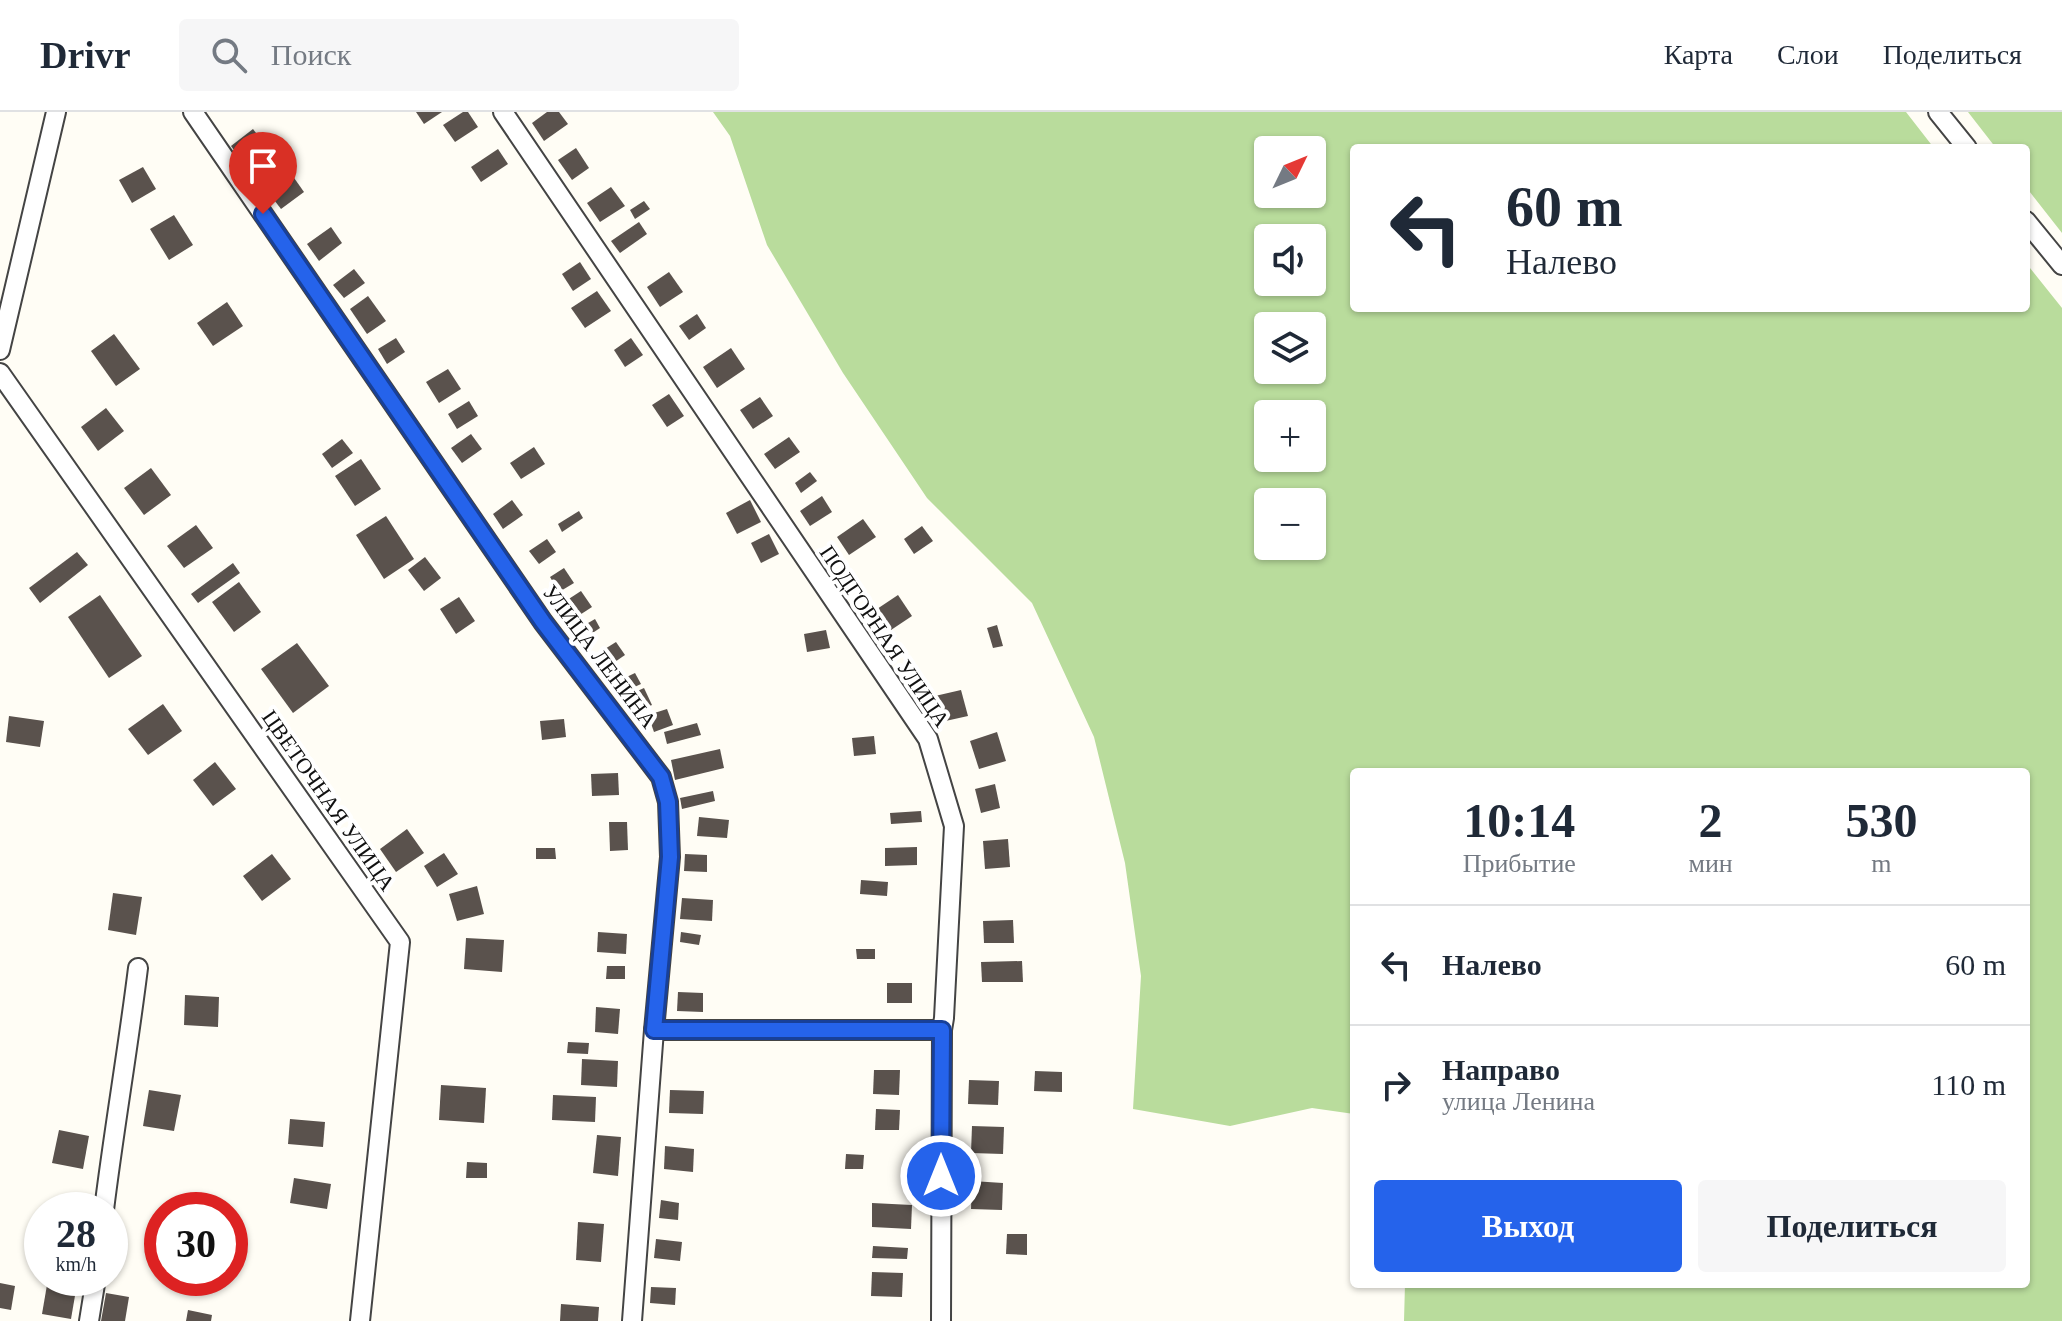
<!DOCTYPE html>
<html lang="ru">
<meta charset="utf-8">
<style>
:root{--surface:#fff;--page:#f6f6f7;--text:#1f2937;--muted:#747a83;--line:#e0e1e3;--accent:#2563eb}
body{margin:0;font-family:Georgia,serif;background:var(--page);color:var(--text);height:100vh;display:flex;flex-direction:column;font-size:30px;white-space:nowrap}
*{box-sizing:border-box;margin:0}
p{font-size:26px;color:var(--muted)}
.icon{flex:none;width:44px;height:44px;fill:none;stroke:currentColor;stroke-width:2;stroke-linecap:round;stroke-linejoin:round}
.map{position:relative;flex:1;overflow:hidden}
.panel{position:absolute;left:1350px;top:656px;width:680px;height:520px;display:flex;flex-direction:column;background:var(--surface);border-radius:8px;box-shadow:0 2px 6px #0004}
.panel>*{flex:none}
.hud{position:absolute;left:1350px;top:32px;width:680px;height:168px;border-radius:8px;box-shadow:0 2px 6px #0004;background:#fff;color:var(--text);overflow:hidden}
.needle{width:52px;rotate:47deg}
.buttons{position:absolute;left:1254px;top:24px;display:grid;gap:16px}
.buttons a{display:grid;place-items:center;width:72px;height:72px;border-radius:8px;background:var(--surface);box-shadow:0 2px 6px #0004;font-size:40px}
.speed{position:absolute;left:24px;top:1080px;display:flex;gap:16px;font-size:40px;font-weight:700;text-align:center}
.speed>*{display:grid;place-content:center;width:104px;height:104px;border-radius:50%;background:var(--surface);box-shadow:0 2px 6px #0004;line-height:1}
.speed small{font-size:20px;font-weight:400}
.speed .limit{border:12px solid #d22;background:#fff;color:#111}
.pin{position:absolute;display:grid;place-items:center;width:68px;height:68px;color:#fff;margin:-82px -34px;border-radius:50% 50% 50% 0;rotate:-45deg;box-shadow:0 0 8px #0007}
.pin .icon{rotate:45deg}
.me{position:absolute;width:88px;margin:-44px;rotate:0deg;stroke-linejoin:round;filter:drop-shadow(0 0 6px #0008)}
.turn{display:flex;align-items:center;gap:28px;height:168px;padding:0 24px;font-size:36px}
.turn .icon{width:104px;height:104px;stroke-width:2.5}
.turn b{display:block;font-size:56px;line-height:68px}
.eta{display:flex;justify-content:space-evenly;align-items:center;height:136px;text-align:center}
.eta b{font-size:48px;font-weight:700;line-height:56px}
.action{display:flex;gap:16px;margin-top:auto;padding:16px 24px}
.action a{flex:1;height:92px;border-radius:8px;background:var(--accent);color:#fff;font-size:32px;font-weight:700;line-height:92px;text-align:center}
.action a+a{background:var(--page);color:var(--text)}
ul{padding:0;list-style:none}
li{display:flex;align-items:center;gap:24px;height:120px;padding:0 24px;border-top:2px solid var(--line)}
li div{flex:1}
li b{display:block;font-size:30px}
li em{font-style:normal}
header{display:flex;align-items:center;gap:48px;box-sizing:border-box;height:112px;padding:0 40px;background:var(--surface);border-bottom:2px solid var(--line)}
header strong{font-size:38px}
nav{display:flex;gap:44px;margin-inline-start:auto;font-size:28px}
.search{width:560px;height:72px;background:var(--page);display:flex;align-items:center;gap:20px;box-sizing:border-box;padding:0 28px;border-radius:8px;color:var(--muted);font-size:30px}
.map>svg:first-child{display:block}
</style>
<header>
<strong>Drivr</strong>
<div class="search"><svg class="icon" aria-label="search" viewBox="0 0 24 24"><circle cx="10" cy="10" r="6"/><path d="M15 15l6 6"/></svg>Поиск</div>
<nav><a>Карта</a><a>Слои</a><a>Поделиться</a></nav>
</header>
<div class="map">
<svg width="2062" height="1209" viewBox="0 0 2062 1209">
<rect width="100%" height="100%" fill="#fffdf5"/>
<g fill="#b9dc9c" fill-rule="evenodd">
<path d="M713,0h1193l28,36h-580v160h672v-45l36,45v1013h-658l1,-37h621v-512h-672v342l-42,-6 -82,18 -97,-17 8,-133 -16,-113 -31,-126 -62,-134 -105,-105 -84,-125 -76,-128 -37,-109zM1268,38h44v44h-44zM1268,126h44v44h-44zM1268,214h44v44h-44zM1268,302h44v44h-44zM1268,390h44v44h-44z"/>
<path d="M1968,0h94v121l-36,-46v-39h-30z"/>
</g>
<g fill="#5a524d">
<path d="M416,0h26l-18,12z"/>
<path d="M463,0h5l10,15 -23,15 -12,-17z"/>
<path d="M547,0h12l9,12 -24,17 -12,-18z"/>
<path d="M253,17l9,12 -22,17 -9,-12z"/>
<path d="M576,36l13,20 -17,12 -14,-20z"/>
<path d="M272,37l14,18 -24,18 -13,-17z"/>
<path d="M498,37l10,15 -27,18 -10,-15z"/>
<path d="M143,55l13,22 -24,14 -13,-23z"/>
<path d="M292,63l12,17 -23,17 -13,-17z"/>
<path d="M611,75l14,19 -25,16 -13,-19z"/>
<path d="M644,89l6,8 -15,10 -5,-9z"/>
<path d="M174,103l19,30 -24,15 -19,-31z"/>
<path d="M639,110l8,12 -27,19 -9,-12z"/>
<path d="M331,115l11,16 -23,18 -12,-17z"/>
<path d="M580,150l11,17 -18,12 -11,-17z"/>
<path d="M354,157l11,14 -21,15 -11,-13z"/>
<path d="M669,160l14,20 -23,15 -13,-20z"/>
<path d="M597,179l14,20 -26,17 -14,-20z"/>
<path d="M368,184l18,25 -19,13 -17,-25z"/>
<path d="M227,190l16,24 -30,20 -16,-23z"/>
<path d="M697,202l9,14 -17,12 -10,-14z"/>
<path d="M114,222l26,35 -24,17 -25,-35z"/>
<path d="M396,226l9,14 -18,12 -9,-15z"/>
<path d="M631,226l12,17 -18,12 -11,-17z"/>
<path d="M731,236l14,21 -28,19 -14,-21z"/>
<path d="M448,257l13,20 -22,14 -13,-21z"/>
<path d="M669,282l15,22 -17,11 -15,-22z"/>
<path d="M760,285l13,19 -20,13 -13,-19z"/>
<path d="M469,289l9,15 -21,13 -9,-15z"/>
<path d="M106,296l18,23 -26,20 -17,-24z"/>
<path d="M471,322l11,15 -20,14 -11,-15z"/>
<path d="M789,325l11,15 -25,17 -11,-15z"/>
<path d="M342,327l11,14 -21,15 -10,-14z"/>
<path d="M534,335l11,17 -24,15 -11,-16z"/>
<path d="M361,347l20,30 -26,17 -20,-30z"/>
<path d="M151,356l20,27 -27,20 -20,-27z"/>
<path d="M810,360l7,9 -16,12 -6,-10z"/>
<path d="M822,384l10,16 -22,14 -10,-15z"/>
<path d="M512,388l11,15 -20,14 -10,-15z"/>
<path d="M750,388l11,22 -24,12 -11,-21z"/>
<path d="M579,399l4,7 -21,14 -4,-8z"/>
<path d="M386,404l28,43 -30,20 -28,-44z"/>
<path d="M863,407l13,18 -27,18 -12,-18z"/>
<path d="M196,413l17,23 -29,20 -17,-22z"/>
<path d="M922,414l11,15 -19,13 -10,-15z"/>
<path d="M769,422l10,20 -18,9 -10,-20z"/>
<path d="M547,427l9,13 -17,12 -10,-13z"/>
<path d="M77,440l11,13 -48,38 -11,-15z"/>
<path d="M425,445l16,21 -17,13 -16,-21z"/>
<path d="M233,451l7,10 -42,30 -7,-9z"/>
<path d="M564,456l10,15 -15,9 -9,-15z"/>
<path d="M239,470l22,30 -27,20 -22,-30z"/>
<path d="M581,479l11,16 -20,13 -11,-16z"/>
<path d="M100,483l42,61 -33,22 -41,-61z"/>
<path d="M898,483l14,21 -21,14 -14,-21z"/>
<path d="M459,485l16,24 -19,13 -16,-25z"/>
<path d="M595,507l5,9 -18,12 -6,-10z"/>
<path d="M997,513l6,21 -10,2 -6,-20z"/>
<path d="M826,518l4,18 -23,4 -3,-18z"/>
<path d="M616,530l9,13 -16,11 -9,-14z"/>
<path d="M297,531l32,43 -36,27 -32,-44z"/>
<path d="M635,561l6,11 -22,10 -5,-11z"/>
<path d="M644,576l8,17 -22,10 -8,-17z"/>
<path d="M961,578l7,26 -27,6 -6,-26z"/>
<path d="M163,592l19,27 -34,24 -20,-26z"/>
<path d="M667,597l6,16 -19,7 -6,-17z"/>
<path d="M9,604l35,5 -4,26 -34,-5z"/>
<path d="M564,607l2,18 -24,3 -2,-19z"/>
<path d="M697,611l4,12 -34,9 -3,-12z"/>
<path d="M997,620l9,29 -27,8 -9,-28z"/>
<path d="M874,624l2,18 -22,2 -2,-18z"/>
<path d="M720,637l4,19 -49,12 -4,-20z"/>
<path d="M215,650l21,27 -23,17 -20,-26z"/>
<path d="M618,661l1,22 -27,1 -1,-22z"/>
<path d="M995,672l5,24 -19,5 -6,-24z"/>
<path d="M713,679l2,10 -33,8 -2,-11z"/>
<path d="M921,699l1,11 -31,2 -1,-11z"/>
<path d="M699,705l30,3 -2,18 -30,-2z"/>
<path d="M609,710h18l1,28 -18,1z"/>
<path d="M407,717l17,24 -28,19 -16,-23z"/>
<path d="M1008,727l2,28 -25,2 -2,-28z"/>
<path d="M917,735v18l-32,1v-18z"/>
<path d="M536,736h19l1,11h-20z"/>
<path d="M444,741l14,21 -21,13 -13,-21z"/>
<path d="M272,742l19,25 -29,22 -19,-25z"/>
<path d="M685,742l22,1v17l-23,-1z"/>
<path d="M861,768l27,2 -1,14 -27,-2z"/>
<path d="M477,774l7,28 -27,7 -8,-27z"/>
<path d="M113,781l29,4 -6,38 -28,-5z"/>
<path d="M682,786l31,2 -1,21 -32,-2z"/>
<path d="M1013,808l1,23h-30l-1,-22z"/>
<path d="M598,820l29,2 -1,20 -29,-2z"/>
<path d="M681,820l20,3 -2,10 -19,-3z"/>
<path d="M466,826l38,2 -2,32 -38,-3z"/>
<path d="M856,837h19v10h-18z"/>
<path d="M1022,849l1,21h-41l-1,-20z"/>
<path d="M607,854h18v13h-19z"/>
<rect x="887" y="871" width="25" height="20"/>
<path d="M678,880l25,1v19l-26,-1z"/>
<path d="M185,883l34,2 -1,30 -34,-2z"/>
<path d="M596,895l24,2 -2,25 -23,-2z"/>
<path d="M568,930l21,1 -1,11 -21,-1z"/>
<path d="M582,947l36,2 -1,26 -36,-2z"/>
<path d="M874,958h26l-1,25 -26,-1z"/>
<path d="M1035,959l27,1v20l-28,-1z"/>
<path d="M969,968l30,1 -1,24 -30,-1z"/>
<path d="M441,973l45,3 -2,35 -45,-3z"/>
<path d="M149,978l32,5 -7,36 -31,-5z"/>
<path d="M670,978l34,1 -1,23 -34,-1z"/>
<path d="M553,983l43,2 -1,25 -43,-2z"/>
<path d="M876,997l24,1 -1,20h-24z"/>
<path d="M290,1007l35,3 -2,25 -35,-3z"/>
<path d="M972,1014l32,1 -1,27 -32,-1z"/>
<path d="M59,1018l30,6 -6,33 -31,-6z"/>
<path d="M597,1023l24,2 -3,39 -25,-3z"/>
<path d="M665,1034l29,3 -1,23 -29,-3z"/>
<path d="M846,1042l18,1 -1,14h-18z"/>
<path d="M467,1050l20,1v15h-21z"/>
<path d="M294,1066l37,6 -4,25 -37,-6z"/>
<path d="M972,1069l31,2 -1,27 -31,-1z"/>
<path d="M661,1088l18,3 -1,17 -19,-2z"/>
<path d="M872,1091l40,2 -1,24 -39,-2z"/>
<path d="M578,1110l26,2 -3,38 -25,-2z"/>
<path d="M1007,1122h20v21l-21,-1z"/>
<path d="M656,1127l26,3 -2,19 -26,-3z"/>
<path d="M873,1134l35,2 -1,11 -35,-1z"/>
<path d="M872,1160l31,1 -1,24 -31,-1z"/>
<path d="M48,1167l29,5 -6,35 -29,-5z"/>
<path d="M0,1171l15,3 -4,24 -11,-2z"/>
<path d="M651,1175l25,1 -1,17 -25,-2z"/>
<path d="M106,1181l23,4 -4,24h-24z"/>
<path d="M561,1192l38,3 -1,14h-38z"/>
<path d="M188,1198l24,5 -1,6h-25z"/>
</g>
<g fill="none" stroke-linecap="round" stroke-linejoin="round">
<g stroke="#444" stroke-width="22">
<g id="minor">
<path d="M193,0l350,510 118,155 7,25 2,55 -16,173 -22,291"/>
<path d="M503,0l425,627 26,87 -10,192 -2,12 -1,291"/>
<path d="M1938,0l29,36"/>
<path d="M2026,109l36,44"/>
<path d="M0,238l56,-238"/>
<path d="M0,261l400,569 -40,379"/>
<path d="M654,918h288"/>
<path d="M104,1098c10,-81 24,-161 34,-242"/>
<path d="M89,1209l7,-43"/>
</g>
</g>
<use href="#minor" stroke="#fff" stroke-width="18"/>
</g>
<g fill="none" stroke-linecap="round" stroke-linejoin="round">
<g stroke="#184099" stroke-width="20">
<path id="route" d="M263,102l280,408 118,155 7,25 2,55 -16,173h288l-1,146"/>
</g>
<use href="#route" stroke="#2563eb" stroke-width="14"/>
</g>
<g text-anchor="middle" stroke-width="8" stroke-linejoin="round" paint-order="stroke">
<g font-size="22" fill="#111" stroke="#fff">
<text transform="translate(885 524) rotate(56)" y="8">ПОДГОРНАЯ УЛИЦА</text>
<text transform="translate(600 544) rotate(53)" y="8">УЛИЦА ЛЕНИНА</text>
<text transform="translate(329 688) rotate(55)" y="8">ЦВЕТОЧНАЯ УЛИЦА</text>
</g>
</g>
</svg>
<div class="buttons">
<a><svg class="needle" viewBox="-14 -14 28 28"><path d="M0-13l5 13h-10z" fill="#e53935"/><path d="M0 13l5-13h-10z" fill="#747a83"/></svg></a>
<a><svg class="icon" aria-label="sound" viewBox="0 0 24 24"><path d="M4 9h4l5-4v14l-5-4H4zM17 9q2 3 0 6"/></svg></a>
<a><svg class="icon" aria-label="layers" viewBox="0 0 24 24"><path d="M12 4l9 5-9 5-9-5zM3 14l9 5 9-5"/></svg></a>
<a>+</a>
<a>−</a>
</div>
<div class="speed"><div>28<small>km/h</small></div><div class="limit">30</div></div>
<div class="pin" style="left:263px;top:102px;background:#d93025"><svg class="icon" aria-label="arrive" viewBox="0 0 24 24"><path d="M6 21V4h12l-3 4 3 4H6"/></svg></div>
<svg class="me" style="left:941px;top:1064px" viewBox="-20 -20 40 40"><circle r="17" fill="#2563eb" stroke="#fff" stroke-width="3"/><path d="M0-11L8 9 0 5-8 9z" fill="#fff"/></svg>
<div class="hud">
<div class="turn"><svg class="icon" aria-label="left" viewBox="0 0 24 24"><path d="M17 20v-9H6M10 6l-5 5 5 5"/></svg><div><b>60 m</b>Налево</div></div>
</div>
<section class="panel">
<div class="eta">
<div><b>10:14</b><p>Прибытие</p></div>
<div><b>2</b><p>мин</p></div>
<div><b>530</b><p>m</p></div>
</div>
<ul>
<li><svg class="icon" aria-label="left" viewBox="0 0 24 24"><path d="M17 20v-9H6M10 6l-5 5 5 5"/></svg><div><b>Налево</b></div><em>60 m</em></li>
<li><svg class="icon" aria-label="right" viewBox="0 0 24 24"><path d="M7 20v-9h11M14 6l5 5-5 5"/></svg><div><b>Направо</b><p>улица Ленина</p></div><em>110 m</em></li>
</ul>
<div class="action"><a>Выход</a><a>Поделиться</a></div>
</section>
</div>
